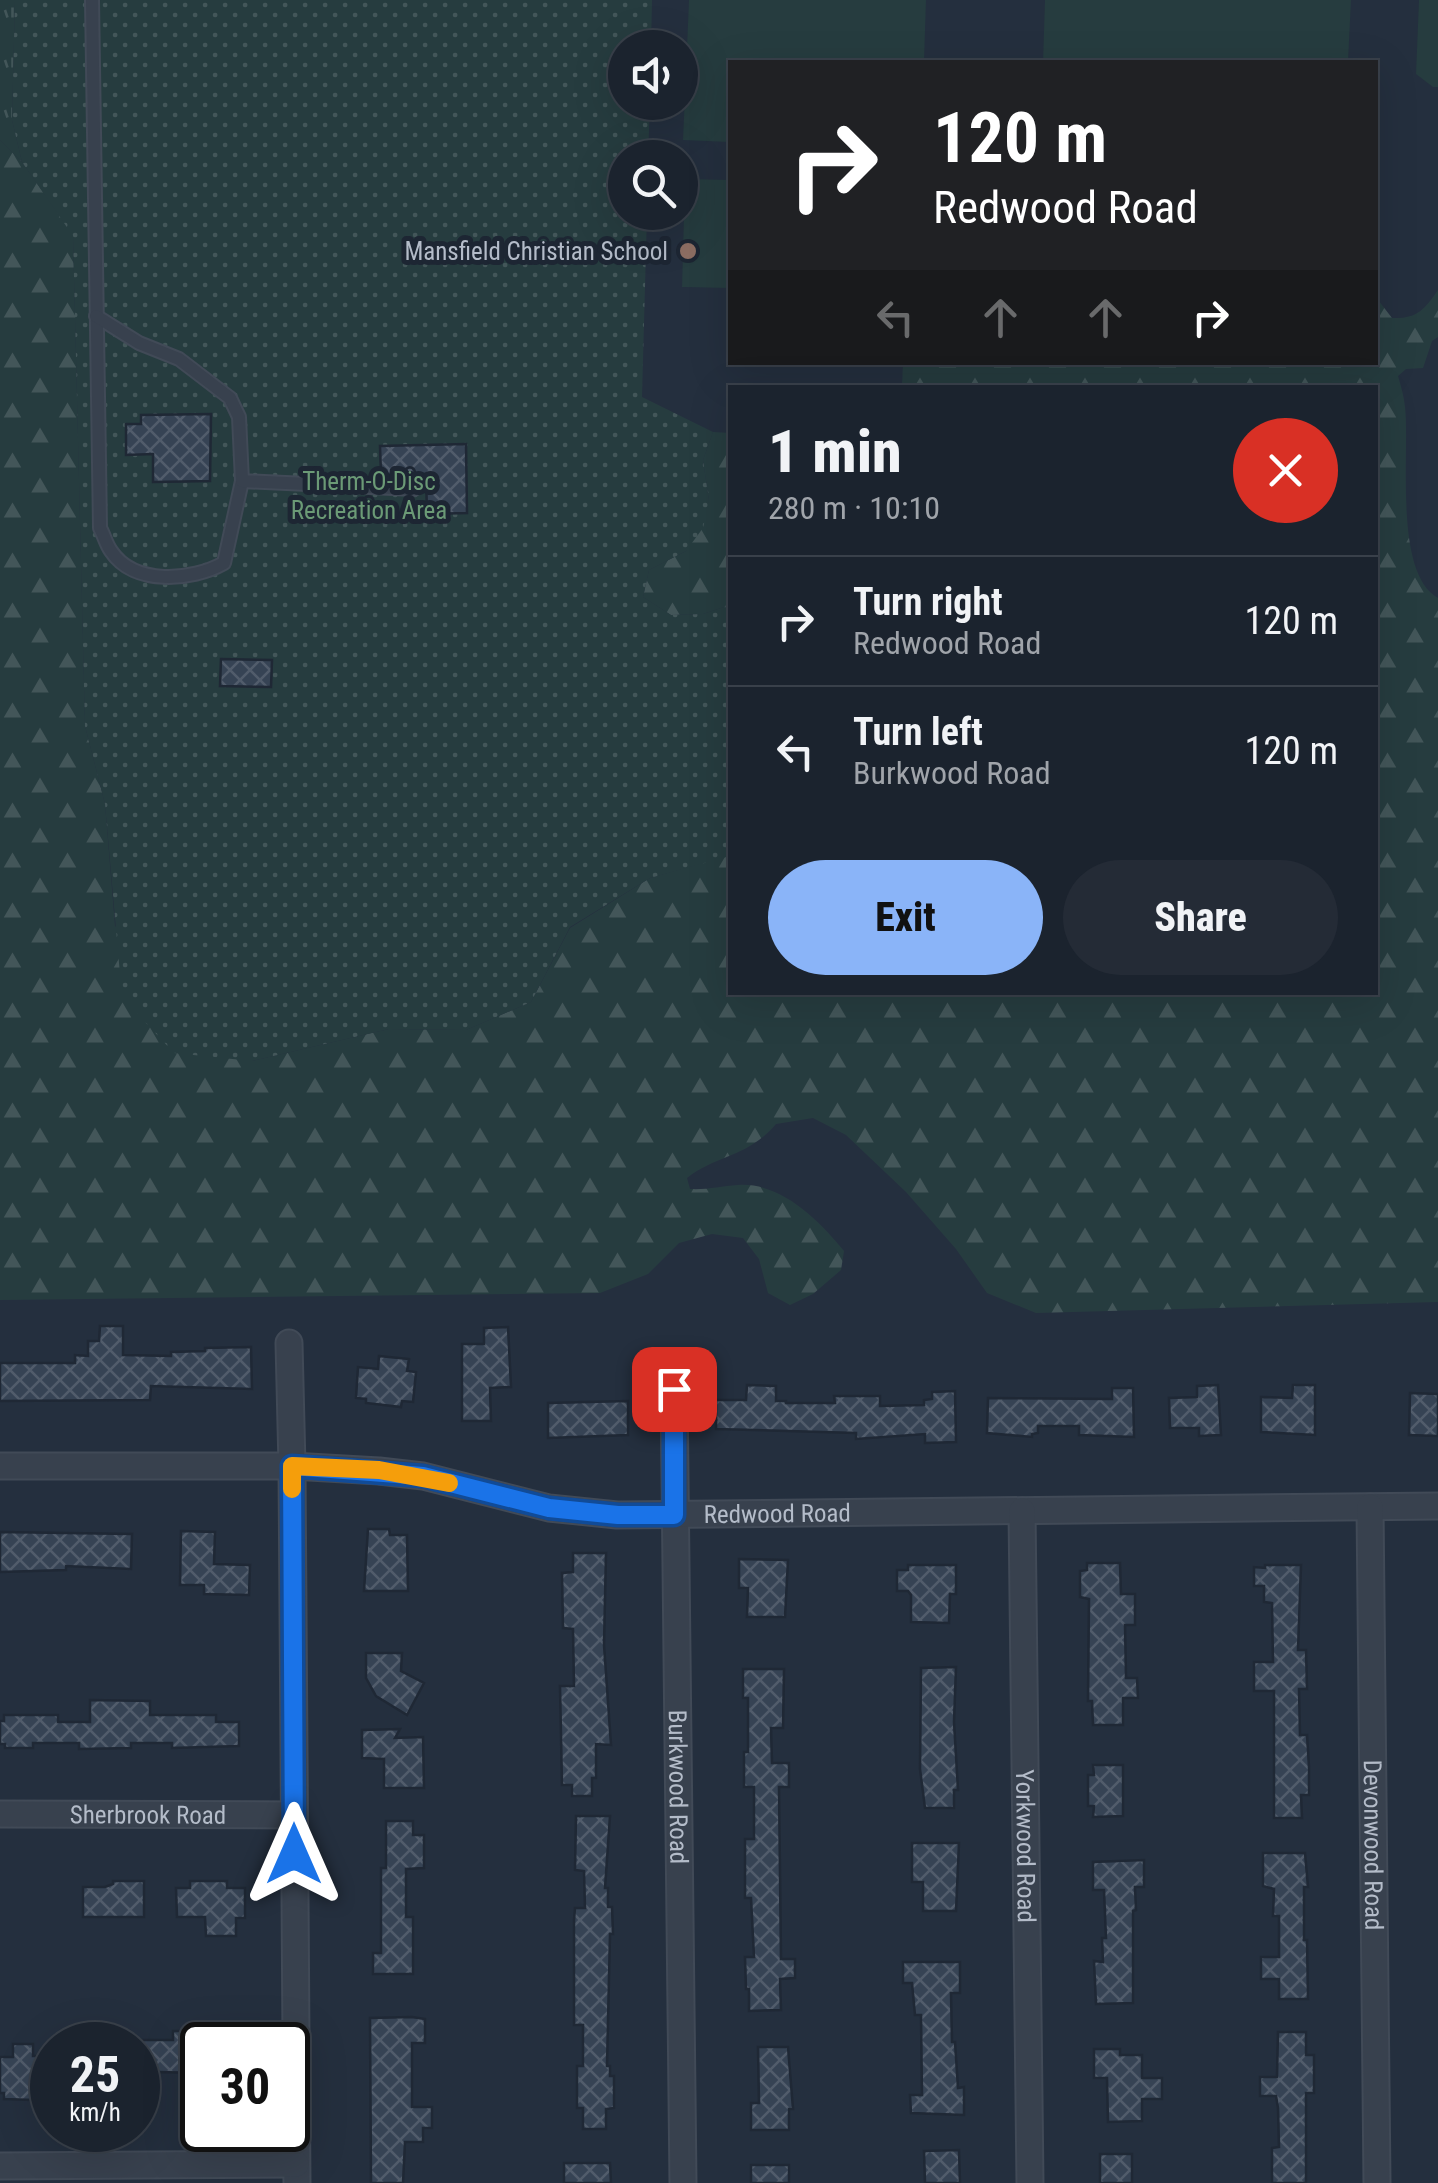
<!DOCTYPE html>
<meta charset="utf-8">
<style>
:root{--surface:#1b232e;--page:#242b36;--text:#f1f3f6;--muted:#a0a4aa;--line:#39404a;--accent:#8ab4f8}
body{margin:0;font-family:"Roboto Condensed",sans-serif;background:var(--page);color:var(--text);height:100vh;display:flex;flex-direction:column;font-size:38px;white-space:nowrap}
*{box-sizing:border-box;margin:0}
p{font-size:32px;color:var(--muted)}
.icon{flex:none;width:55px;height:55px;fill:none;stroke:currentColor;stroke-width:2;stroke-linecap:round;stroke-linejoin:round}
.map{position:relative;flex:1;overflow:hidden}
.side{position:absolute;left:728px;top:385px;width:650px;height:610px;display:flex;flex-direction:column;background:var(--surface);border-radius:0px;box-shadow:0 10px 40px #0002,0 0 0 2px var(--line)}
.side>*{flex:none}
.guide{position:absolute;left:728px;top:60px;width:650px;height:305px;border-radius:0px;box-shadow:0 10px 40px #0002,0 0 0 2px var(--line);background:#202124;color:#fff;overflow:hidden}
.tools{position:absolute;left:608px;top:30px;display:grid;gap:20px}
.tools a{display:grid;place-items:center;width:90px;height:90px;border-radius:50%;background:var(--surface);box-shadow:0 10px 40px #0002,0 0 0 2px var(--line);font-size:50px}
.speed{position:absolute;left:30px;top:2022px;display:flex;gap:20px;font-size:50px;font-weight:700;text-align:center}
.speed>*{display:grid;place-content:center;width:130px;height:130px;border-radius:50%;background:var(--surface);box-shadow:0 10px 40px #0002,0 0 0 2px var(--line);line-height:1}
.speed small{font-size:25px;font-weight:400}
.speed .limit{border:5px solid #111;border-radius:15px;background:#fff;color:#111}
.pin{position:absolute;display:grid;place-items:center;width:85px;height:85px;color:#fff;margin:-42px;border-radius:20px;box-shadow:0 5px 15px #0006}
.me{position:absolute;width:110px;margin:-55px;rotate:0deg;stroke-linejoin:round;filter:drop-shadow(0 0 8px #0008)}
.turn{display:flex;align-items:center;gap:35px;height:210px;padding:0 40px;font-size:45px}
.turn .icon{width:130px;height:130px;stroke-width:2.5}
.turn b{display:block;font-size:70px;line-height:85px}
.lanes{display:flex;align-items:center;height:95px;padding:0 40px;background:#0003;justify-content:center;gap:50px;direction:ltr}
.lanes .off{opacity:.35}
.round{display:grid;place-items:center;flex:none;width:105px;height:105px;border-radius:52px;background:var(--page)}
.summary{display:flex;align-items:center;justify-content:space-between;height:170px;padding:0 40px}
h1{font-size:60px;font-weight:800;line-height:75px}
.button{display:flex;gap:20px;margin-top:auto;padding:20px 40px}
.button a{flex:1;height:115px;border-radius:60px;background:var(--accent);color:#111;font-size:40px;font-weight:800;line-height:115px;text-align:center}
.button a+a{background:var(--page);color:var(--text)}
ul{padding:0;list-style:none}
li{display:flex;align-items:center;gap:30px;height:130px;padding:0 40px;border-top:2px solid var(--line)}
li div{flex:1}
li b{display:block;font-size:38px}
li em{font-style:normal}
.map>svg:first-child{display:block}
</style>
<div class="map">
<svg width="1438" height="2183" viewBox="0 0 1438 2183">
<defs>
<pattern id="grass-tufts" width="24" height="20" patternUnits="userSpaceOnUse" patternTransform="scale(2.5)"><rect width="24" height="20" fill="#263c3f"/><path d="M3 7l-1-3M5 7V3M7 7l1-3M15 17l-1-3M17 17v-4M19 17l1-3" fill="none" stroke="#435659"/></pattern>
<pattern id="forest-firs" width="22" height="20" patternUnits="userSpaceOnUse" patternTransform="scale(2.5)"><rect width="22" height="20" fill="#263c3f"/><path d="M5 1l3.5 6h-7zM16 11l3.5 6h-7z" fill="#435659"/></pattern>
<pattern id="park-dots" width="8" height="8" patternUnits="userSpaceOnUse" patternTransform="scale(2.5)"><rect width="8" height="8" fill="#263c3f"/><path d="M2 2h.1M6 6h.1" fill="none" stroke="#435659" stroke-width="1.8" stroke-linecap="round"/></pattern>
<pattern id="building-cross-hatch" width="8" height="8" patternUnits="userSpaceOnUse" patternTransform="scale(2.5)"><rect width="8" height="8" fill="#364354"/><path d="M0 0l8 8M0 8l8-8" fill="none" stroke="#515c6b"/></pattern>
</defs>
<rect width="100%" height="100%" fill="#242f3e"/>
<path fill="url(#grass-tufts)" d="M0,0h15l-3,120 10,42 -22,-22z"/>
<g fill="url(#forest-firs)">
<path d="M0,140l22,22 51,73 12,491 20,78 10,122 137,135 137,-32 77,1 65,-28 39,-74 80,-50 77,-22h3v136h645v-604l-473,-1 1,-24 472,-1v-66l17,22c25,1 32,-8 46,-28v47l-6,4 -9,27 -17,1 -8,7c3,10 6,21 7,31 5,44 -12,166 33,191v704l-402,11 -49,-20 -31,-44 -50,-57 -60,-57 -33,-17 -37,6c-29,34 -58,30 -89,54l3,11c17,1 31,-3 48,-4 43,-3 81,35 106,66l-3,19 -28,24 -23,11 -22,-12 -9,-34 -16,-21 -31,-4 -33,9 -31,31 -48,19 -600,7z"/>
<path d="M713,432l17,1v172l-27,9 -32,1 -28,-18 6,-27 37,-19 23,-50 -6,-41z"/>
</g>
<path fill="url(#park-dots)" d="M15,0h637l-1,47 -26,1v54l25,1 -2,54 -23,1v54l22,1 -5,184 71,35 -10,28 6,41 -6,27 -17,23 -37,19 -6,27 28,18 32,-1 27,-9v251l-80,22 -80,49 -39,75 -65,28 -77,-1 -137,32 -78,-8 -52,-56 -17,-193 -20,-78 -12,-490 -51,-74 -10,-42z"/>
<g fill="#263c3f">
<path d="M689,0h237l-2,62h-194v80l-47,-2z"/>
<path d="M1045,0h306l-3,62h-305z"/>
<path d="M1419,0h19v87h-5l-17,-13z"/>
<path d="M685,179l45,1v108l-48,-1z"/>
</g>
<g fill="url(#building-cross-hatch)" stroke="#1f2835" stroke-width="2.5">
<path d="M211,414l-1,67 -57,1v-28l-27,1v-31h15v-9z"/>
<path d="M466,444l1,69 -40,1 -1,-40 -45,1 -1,-29z"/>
<path d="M221,659l51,1 -1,27 -51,-1z"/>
<path d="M100,1326h23v29l48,1v-4l34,-1v-3l46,-1 1,42 -101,-3 -1,14 -150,1v-38h75v-8l13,1v-15h11z"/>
<path d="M508,1327l3,60 -21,1 1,33h-29v-77h22v-16z"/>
<path d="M379,1356l30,3 -2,12 9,1 -3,30 -11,-1 -1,6 -35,-4v-4l-10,-1 2,-31 20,2z"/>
<path d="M747,1385l29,1v15h10v2h49l-1,-7h46v10l44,-1v-5l8,-1v-7l23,-1 1,51 -31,1v-9l-69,5v-6l-140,-4v-29h30z"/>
<path d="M1218,1385l3,50 -22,1v-8h-29l-1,-30 28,-1v-11z"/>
<path d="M1293,1385h22v50l-54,-3v-35l31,1z"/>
<path d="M1112,1388h21l1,49 -55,-2v-9h-41v7l-6,1v3l-45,-4 1,-35 124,1z"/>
<path d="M1410,1393l28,1v42l-29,-1z"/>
<path d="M628,1401v34l-80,3v-35z"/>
<path d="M368,1529h21l1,6h17l1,56h-44z"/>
<path d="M181,1531l34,1 -1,32 36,1 -1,30 -45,-1v-9h-24z"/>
<path d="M0,1532l132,2 -1,35 -65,-3v4l-66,2z"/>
<path d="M573,1553h33l-2,92 7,100 -15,-1v34h-4v18h-20v-11h-10l-2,-99h14l-1,-57 -10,-1 -1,-55 11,-1z"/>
<path d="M739,1559l49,1 -3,57h-38l1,-29h-9z"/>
<path d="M1087,1563h33l1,31h14v31h-10l1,53h11l1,20h-15v27h-30l-1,-24h-4l1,-102 -9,-2v-26l7,-1z"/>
<path d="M908,1565h48v29h-6l-1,29 -38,-1v-27l-3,-4h-11v-21h11z"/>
<path d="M1265,1565h36l-3,85h8l1,39h-8l1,46h7l2,32v28h-8l1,23h-28v-127h-20v-29h19l-1,-59 -8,-1v-16h-10v-19l11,1z"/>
<path d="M366,1653h36l-1,18 23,12 -17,32 -31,-19 -10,-18z"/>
<path d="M956,1667l-2,55 4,68h-4v18h-29l-5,-39 1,-101z"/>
<path d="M743,1669h41l-1,59h-12l1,35h17v24h-10l2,172h14v19l-15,1 1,31 -32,1v-22h-3l-1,-32h9l-3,-59h-6v-59h9v-52h-10v-35h4v-54h-5z"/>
<path d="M90,1700l60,1v14h66v7h23v24l-67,2v-5h-41v5l-52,1v-6h-46v5h-28v-4h-5v-23h4v-6h54v7h32z"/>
<path d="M400,1729l-5,9 28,-1 1,51h-40v-29l-22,-1v-28z"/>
<path d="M1093,1765h30v51l-30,1 1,-11h-6v-31h6z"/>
<path d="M576,1816h34l-5,72h3v19h4l1,27h-3l-3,132h3v10h4v32l-8,1v20h-23v-21h-6v-42h6v-41h-9v-105l1,-12h10l-1,-37 -9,-1z"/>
<path d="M386,1821h27v14h11v33l-18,1v48h7v57h-40v-21h8v-85h5z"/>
<path d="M912,1843h47l-3,68h-33v-29h-11z"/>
<path d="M1263,1853h42l3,34h-4v53h3l1,59h-29v-20h-18v-22h18v-41h-6l1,-27 -11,-3z"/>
<path d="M1144,1860v27h-9l1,23 -3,1v92l-37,1 -2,-43 9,1 -1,-24h4l-2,-48h-11v-28z"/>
<path d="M113,1881h31v36h-61v-30h22l8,-3z"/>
<path d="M190,1881h37v7h18v30h-9v18h-30l-1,-19h-28l-1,-29h14z"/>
<path d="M903,1962h57v31h-9l1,49h3l3,46 6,-1v28l-53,-2 -1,-18h12l-1,-80h-6l-3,-32h-9z"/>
<path d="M412,2017l13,2v24h-13v64h20v21h-9v14h-18l-2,41h-32l-1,-165z"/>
<path d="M173,2031h29v42l-44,-1v18h-20v-50h35z"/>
<path d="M1278,2032h28v23h8v38h-8v90h-34v-35l7,-1 -1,-39 -2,-12h-16v-19h17z"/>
<path d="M13,2044h20v12h19v37h-19v7l-29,-1v-6h-4v-36h13z"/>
<path d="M758,2047h30l5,62h-4v21h-38v-27h8z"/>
<path d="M1094,2049h26v6h22v23h20v21h-20v22l-34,1 -1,-44h-13z"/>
<path d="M959,2150l1,33h-35l-1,-32z"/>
<rect x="1100" y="2154" width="32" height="29"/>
<path d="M564,2163h46l1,20h-47z"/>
<rect x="751" y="2165" width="38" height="18"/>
</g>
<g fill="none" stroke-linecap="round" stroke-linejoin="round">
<g stroke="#414a57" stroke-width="16">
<g id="lane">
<path d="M92,0l8,528c4,7 6,16 11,23 23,35 81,30 113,12l18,-82"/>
<path d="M96,316l43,27 40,16 51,39 9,19 3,64 172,8"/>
</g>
</g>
<g stroke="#414a57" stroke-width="29">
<g id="street">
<path d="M289,1343l3,123 5,717"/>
<path id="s1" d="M674,1389l9,794"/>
<path id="s2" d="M0,1466h292l87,5 44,5 126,32 68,7 821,-9"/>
<path id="s3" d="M1370,1507l7,676"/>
<path id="s4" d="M1022,1511l8,672"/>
<path id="s5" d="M0,1814l293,1"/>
<path d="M0,2166l296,-2"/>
</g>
</g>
<use href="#lane" stroke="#38414e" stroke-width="12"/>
<use href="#street" stroke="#38414e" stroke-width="25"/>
</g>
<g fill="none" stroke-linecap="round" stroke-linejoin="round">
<g stroke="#114b97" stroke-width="25">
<path id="route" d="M294,1854l-2,-388 131,10 126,32 69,7h56v-126"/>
</g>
<use href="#route" stroke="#1a73e8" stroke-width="18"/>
<path stroke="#f59e0b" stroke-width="18" d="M292,1489v-23l87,4 70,13"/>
</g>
<circle fill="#8d6e63" stroke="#1d2633" stroke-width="4" cx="688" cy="251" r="10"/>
<g text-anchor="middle" stroke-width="10" stroke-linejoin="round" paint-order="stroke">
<g font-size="25" fill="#b4bcc9" stroke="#1d2633" text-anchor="end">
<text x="668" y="260">Mansfield Christian School</text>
</g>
<g font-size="25" fill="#6b9a76" stroke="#1d2633">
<text x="369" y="490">Therm-O-Disc<tspan x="369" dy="29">Recreation Area</tspan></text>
</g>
<g font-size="25" fill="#b4bcc9" stroke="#1d2633">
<text dy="9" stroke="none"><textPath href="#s2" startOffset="782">Redwood Road</textPath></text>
<text dy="9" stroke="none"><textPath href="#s1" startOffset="398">Burkwood Road</textPath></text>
<text dy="9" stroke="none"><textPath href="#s5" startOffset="148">Sherbrook Road</textPath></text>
<text dy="9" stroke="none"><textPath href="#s3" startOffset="338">Devonwood Road</textPath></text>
<text dy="9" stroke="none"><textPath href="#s4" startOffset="335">Yorkwood Road</textPath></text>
</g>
</g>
</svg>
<div class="tools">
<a><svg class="icon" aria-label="sound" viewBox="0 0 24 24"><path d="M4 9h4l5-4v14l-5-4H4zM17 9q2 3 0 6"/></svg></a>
<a><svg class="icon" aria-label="search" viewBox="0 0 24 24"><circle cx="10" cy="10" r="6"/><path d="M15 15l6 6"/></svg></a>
</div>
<div class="speed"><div>25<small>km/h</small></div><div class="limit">30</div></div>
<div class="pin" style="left:674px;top:1389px;background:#d93025"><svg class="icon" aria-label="arrive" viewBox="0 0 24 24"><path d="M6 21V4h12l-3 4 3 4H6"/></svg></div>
<svg class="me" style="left:294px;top:1854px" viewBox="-20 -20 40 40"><path d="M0-17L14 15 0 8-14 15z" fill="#1a73e8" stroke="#fff" stroke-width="4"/></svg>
<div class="guide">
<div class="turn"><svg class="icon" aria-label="right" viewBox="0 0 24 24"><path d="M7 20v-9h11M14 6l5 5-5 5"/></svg><div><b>120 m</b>Redwood Road</div></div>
<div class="lanes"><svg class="icon off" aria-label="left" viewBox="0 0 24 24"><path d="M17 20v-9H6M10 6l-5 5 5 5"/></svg><svg class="icon off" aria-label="ahead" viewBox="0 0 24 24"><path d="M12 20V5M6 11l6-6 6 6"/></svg><svg class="icon off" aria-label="ahead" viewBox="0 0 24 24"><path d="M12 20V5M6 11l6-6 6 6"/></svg><svg class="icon" aria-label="right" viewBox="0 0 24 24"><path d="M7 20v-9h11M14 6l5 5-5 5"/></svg></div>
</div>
<section class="side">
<div class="summary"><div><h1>1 min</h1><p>280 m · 10:10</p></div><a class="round" style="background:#d93025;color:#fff"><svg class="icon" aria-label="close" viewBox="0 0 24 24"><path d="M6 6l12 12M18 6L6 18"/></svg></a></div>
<ul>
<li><svg class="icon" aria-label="right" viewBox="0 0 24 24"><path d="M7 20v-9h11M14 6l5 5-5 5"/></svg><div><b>Turn right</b><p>Redwood Road</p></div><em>120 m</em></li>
<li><svg class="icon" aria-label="left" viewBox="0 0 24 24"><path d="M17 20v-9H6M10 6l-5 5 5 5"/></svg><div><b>Turn left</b><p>Burkwood Road</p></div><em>120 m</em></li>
</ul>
<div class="button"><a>Exit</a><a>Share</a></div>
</section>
</div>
